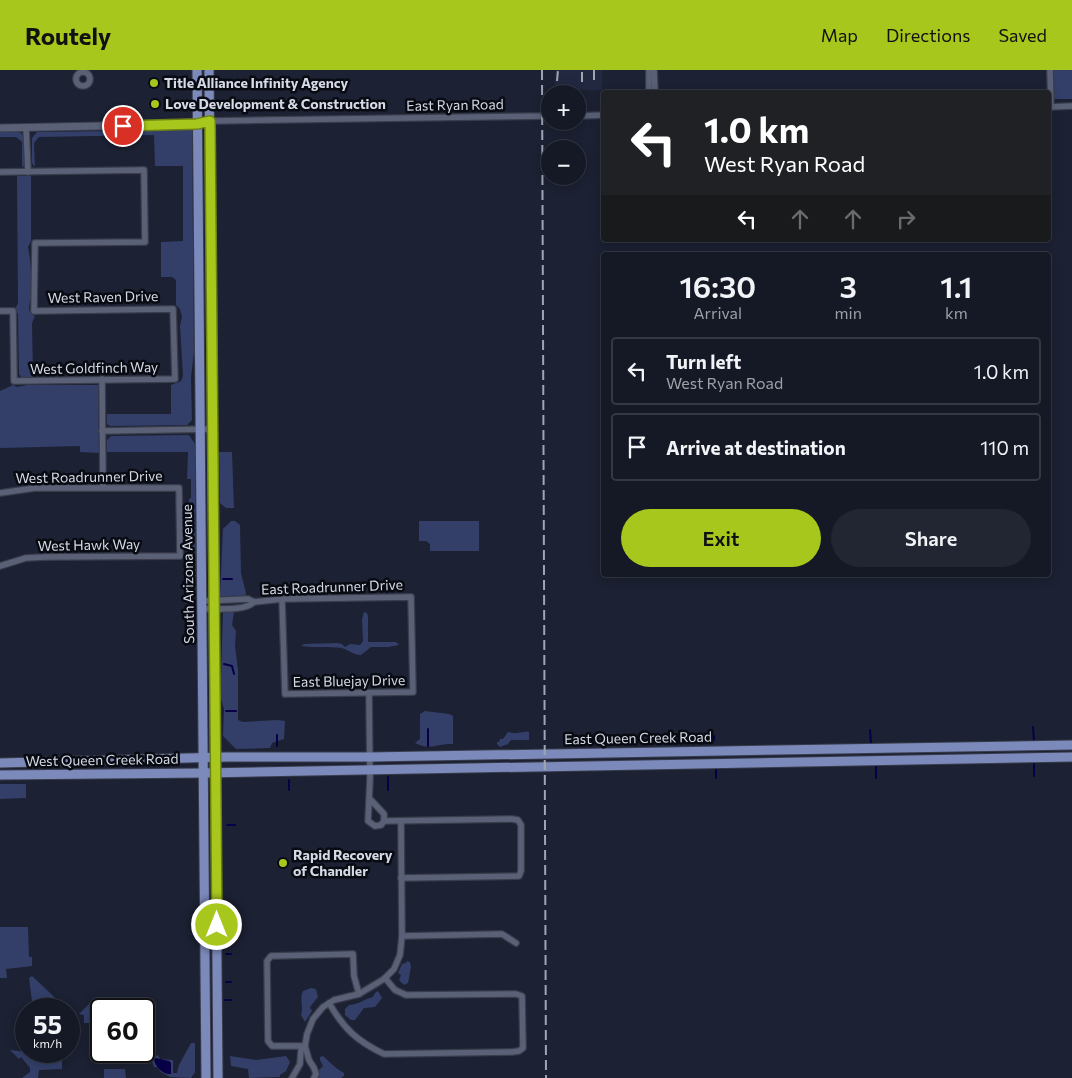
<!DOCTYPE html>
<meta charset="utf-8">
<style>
:root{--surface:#151926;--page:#222632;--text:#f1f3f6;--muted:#9da0a7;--line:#343843;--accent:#a8c71d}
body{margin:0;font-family:Commissioner,sans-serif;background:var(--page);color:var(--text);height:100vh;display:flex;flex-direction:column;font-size:19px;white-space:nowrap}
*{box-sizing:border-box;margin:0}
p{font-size:16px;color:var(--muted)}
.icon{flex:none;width:28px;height:28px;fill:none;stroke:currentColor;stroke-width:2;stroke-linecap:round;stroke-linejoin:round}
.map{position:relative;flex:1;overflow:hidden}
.panel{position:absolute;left:601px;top:182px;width:450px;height:325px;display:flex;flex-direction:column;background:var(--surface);border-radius:5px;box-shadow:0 2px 12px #0003,0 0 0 1px var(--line)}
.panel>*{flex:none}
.guide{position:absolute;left:601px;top:20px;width:450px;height:152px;border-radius:5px;box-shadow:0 2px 12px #0003,0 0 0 1px var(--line);background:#202124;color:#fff;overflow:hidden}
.tools{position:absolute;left:541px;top:15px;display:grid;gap:10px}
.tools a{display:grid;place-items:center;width:45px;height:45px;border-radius:50%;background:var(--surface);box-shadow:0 2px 12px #0003,0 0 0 1px var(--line);font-size:25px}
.speed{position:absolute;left:15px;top:928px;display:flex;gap:10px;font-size:25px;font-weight:700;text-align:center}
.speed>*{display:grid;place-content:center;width:65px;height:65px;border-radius:50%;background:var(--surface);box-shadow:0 2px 12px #0003,0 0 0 1px var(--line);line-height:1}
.speed small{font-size:12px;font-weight:400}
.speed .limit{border:2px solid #111;border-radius:8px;background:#fff;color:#111}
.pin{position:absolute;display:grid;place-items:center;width:42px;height:42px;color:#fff;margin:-21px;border:2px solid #fff;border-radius:50%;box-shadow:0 1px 5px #0007}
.me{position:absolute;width:55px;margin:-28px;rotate:0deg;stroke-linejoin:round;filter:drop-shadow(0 0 4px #0008)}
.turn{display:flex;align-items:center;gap:18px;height:105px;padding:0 20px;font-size:22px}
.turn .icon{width:65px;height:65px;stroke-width:2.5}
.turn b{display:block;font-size:35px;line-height:42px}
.lanes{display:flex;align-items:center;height:48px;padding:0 20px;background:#0003;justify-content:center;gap:25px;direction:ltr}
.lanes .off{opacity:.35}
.eta{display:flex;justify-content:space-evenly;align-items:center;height:85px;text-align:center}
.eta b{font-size:30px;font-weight:600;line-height:35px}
.action{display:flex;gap:10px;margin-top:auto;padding:10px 20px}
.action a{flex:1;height:58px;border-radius:30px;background:var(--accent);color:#111;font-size:20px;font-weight:600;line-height:58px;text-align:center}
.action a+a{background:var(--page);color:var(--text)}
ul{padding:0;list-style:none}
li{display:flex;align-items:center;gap:15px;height:68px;margin:0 10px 8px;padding:0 10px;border:2px solid var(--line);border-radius:5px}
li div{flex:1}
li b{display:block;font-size:19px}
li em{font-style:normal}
header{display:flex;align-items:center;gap:30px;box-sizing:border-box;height:70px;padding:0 25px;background:var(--accent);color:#111}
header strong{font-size:24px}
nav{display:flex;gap:28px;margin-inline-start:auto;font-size:18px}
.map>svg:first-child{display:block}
</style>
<header>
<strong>Routely</strong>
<nav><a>Map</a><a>Directions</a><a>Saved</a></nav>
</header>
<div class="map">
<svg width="1072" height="1008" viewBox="0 0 1072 1008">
<rect width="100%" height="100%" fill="#1c2133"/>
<rect fill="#212840" x="555" y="0" width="47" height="20"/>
<g fill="#333f69">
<rect x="1054" y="0" width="18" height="29"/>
<path d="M192,60l2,222 -3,25 1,43 -5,5 -77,1 -3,-2v-10h64v-29l10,-4 2,-5 -3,-50 2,-9 -2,-8 -4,-4v-25l-4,-3h-11v-35l22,-1v-75h-28l-1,-31 -115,2 -5,6 1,24 -3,-4v-25l5,-6z"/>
<path d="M0,62h20l4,5v29l-2,1v-25l-6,-5h-16z"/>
<path d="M17,106h14v65l-3,6c3,15 4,34 3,50 -1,6 -3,9 -1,16l5,3 -3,7 1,54h-12l-2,-3 -1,-60 -3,-5 3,-6z"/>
<path d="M13,315l4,2 10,-2h71l1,68 -19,-1v-6l-80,2v-57z"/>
<path d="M189,365l6,9 1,149h-4v-27h-3v-24h3v-18h-3v-25l2,-1v-19h-4l1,-27h-81v-12l4,-4z"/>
<path d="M219,382h13l2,56h-8l-6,-5z"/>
<path d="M231,451h4l5,4 1,48 5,20 -1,4h-24l-1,-2 3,-66z"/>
<path d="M419,451h60v30h-49v-7l-4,-3h-7z"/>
<path d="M223,542h11l-2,13 4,6 -1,15 3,24v50l5,2 35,-2 7,1 -1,18 -12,4 -2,5 -34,1 -13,-13 1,-27 -3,-10v-24z"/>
<path d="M364,542l3,1 1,3v26h28l3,3 -11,2h-17l-10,8c-8,0 -12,-5 -19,-7 -13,-2 -28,0 -41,-2l3,-2 33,-1 5,1 3,3 5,-3 10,1 3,-4 -1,-22z"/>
<path d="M425,641l24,3 4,2v28c-15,-1 -22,7 -38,-1l5,-4v-25z"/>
<path d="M508,662c12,3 12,-1 21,0v8h-18l-3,4 -8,3 -3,-3v-2h2l1,-3h3z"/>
<path d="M0,714h26v14l-26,1z"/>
<path d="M0,857h28l1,30h3v9l-26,3 1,9h-7z"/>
<path d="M407,891l3,1 1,5 -3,16 -4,2 -5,-5 2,-5 -3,-2 4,-9 4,-1z"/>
<path d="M32,906l35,33h-34l-4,-31z"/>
<path d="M311,918l5,1 2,8 -8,10 2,4 -7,11 -4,-7c3,-8 -2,-16 2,-24z"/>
<path d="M378,921l4,7 -7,9 -11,1 -9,12h-4l-6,-5v-6l4,-4c9,0 15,-6 24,-8l2,-4z"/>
<path d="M130,927v8h-4v-3l-30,1 -1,2h-2v18h-9v-8l-5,-1 16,-16z"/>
<path d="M191,973h4v29l-4,6 -21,-1 -9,-5 -4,-5h-3l-3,-8 7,-4 2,4 13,1v13h4l2,-8z"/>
<path d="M10,980l17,2v4l18,3 1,-4 16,2v12l-23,1 -1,8h-16l8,-6v-4l-9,-11 -2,2z"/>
<path d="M230,986l26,4 30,-4 4,6 -4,9 -6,4v2l-31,1 -1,-9 -17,-3z"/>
<path d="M323,986c7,6 13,13 21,17v3l-3,2h-23l1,-8 4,-4 -3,-6v-3z"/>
<path d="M104,999h21l1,9h-22z"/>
</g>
<path fill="#070047" d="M156,988l13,3 2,2v11c-8,1 -16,-7 -17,-15z"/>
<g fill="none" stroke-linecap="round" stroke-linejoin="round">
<g stroke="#070047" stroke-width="2">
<path d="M223,509h9"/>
<path d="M183,512h11"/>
<path d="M224,594l8,2 2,8"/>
<path d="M226,641h10"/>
<path d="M1033,657l1,13"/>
<path d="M870,660l1,13"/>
<path d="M714,666v4"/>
<path d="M277,676v-11"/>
<path d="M428,676v-17"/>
<path d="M1034,693v13"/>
<path d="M876,696v12"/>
<path d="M716,699v9"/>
<path d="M388,707v13"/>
<path d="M289,710v10"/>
<path d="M227,755h8"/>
<path d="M225,841h6"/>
<path d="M226,884h5"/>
<path d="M226,912h5"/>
<path d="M225,930h6"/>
</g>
<g stroke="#383c4b" stroke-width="8">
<g id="minor">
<path d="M649,0v22"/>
<path d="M654,0l1,22"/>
<path d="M1050,0l1,37"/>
<circle cx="83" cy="9" r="7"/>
<path d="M1049,37l23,-1"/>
<path d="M578,46l26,-1"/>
<path d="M210,51l340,-5"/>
<path d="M26,57l2,45"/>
<path d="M0,102l144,-2 1,72 -110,1 -1,68 139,-2 2,70 -161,2 -1,-70h-13"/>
<path d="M102,309l1,108"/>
<path d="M102,361l111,-2"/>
<path d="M0,423l35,-5h144l1,68 -135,1 -19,1 -26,8"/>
<path d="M202,531l46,-2 6,3 28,-3 129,-2 2,95 -128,2 -3,-95"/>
<path d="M202,539c14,-1 42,3 52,-7"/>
<path d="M369,623l1,86 -2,42 7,5 6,-1 3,-4v-7l-14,-15"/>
<path d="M384,751l128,-2 6,1 3,5v46l-2,5 -118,2"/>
<path d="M402,866l100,-2 14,9"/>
<path d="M329,933c15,26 28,38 55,51l128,-2 7,-1 4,-3 -1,-52 -6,-2 -110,1 -11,-5 -10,-12"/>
<path d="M305,976h-33l-4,-5 -1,-80 4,-5 82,-2 1,22 5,18"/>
<path d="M305,976l4,14 5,8 2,6 -2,4"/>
<path d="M292,1008l8,-14 1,-14 4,-4 2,-12 6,-15 10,-12 11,-7 25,-6 25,-15 10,-10 6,-14 2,-19 -1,-114"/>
</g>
</g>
<g stroke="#383c4b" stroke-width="9">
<path id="tertiary" d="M0,58l197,-4 13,-3"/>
</g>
<g stroke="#383c4b" stroke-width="11">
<g id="primary">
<path d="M197,0l9,1008"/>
<path d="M209,0l9,1008"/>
<path d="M0,693l226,-6h144l702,-12"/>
<path d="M0,705l204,-2 868,-16"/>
</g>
</g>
<use href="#minor" stroke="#5a6177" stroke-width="5.5"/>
<use href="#tertiary" stroke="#5a6177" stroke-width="7"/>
<use href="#primary" stroke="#7c8abb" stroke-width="9"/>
<g stroke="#a0a5b3" stroke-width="2" stroke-dasharray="10 5" stroke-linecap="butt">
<path d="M542,0l4,1008"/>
<path d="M594,0v12"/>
<path d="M557,11l1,-11"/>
<path d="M582,12v-12"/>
</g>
</g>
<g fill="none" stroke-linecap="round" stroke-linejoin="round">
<g stroke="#6d8113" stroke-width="12">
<path id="route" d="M123,56l74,-2 13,-3 7,804"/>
</g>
<use href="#route" stroke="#a8c71d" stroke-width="9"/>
</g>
<g fill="#a8c71d" stroke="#090b13" stroke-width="2">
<circle cx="154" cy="13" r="5"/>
<circle cx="155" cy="34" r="5"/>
<circle cx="283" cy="793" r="5"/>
</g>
<g text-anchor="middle" stroke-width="5" stroke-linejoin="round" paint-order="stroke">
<g font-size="14" font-weight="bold" fill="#d5dae6" stroke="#090b13" text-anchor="start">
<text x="164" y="18">Title Alliance Infinity Agency</text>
<text x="165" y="39">Love Development &amp; Construction</text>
<text x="293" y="790">Rapid Recovery<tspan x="293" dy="16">of Chandler</tspan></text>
</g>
<g font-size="14" fill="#d5dae6" stroke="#090b13">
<text transform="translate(455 35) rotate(-1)" y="5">East Ryan Road</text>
<text transform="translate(103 227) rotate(-1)" y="5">West Raven Drive</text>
<text transform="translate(94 298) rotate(-1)" y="5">West Goldfinch Way</text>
<text transform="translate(89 407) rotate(-1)" y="5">West Roadrunner Drive</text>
<text transform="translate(89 475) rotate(-1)" y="5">West Hawk Way</text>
<text transform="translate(188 504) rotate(-91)" y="5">South Arizona Avenue</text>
<text transform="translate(332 517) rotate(-2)" y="5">East Roadrunner Drive</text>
<text transform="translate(349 611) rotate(-1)" y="5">East Bluejay Drive</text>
<text transform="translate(638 668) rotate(-1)" y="5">East Queen Creek Road</text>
<text transform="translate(102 690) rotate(-1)" y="5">West Queen Creek Road</text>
</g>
</g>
</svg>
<div class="tools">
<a>+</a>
<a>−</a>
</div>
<div class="speed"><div>55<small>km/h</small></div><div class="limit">60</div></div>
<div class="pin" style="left:123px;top:56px;background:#d93025"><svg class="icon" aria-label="arrive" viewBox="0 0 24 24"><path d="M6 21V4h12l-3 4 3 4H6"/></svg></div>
<svg class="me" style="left:217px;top:855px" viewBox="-20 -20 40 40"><circle r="17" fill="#a8c71d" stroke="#fff" stroke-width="3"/><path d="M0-11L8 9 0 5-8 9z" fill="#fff"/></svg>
<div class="guide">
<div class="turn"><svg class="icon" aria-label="left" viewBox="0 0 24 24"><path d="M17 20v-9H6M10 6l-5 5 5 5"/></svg><div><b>1.0 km</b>West Ryan Road</div></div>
<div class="lanes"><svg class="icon" aria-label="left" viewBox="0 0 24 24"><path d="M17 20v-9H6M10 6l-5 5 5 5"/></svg><svg class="icon off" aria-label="ahead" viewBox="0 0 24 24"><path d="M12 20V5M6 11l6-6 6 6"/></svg><svg class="icon off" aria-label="ahead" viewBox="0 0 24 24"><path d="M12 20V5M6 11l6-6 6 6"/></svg><svg class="icon off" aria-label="right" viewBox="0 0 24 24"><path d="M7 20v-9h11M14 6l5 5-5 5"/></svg></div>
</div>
<section class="panel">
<div class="eta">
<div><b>16:30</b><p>Arrival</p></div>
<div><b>3</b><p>min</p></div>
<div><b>1.1</b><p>km</p></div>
</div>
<ul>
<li><svg class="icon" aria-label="left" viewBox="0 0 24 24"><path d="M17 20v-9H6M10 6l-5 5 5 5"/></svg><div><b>Turn left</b><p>West Ryan Road</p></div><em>1.0 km</em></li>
<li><svg class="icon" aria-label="arrive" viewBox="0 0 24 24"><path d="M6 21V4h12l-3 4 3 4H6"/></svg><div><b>Arrive at destination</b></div><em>110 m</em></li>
</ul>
<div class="action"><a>Exit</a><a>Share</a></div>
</section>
</div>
